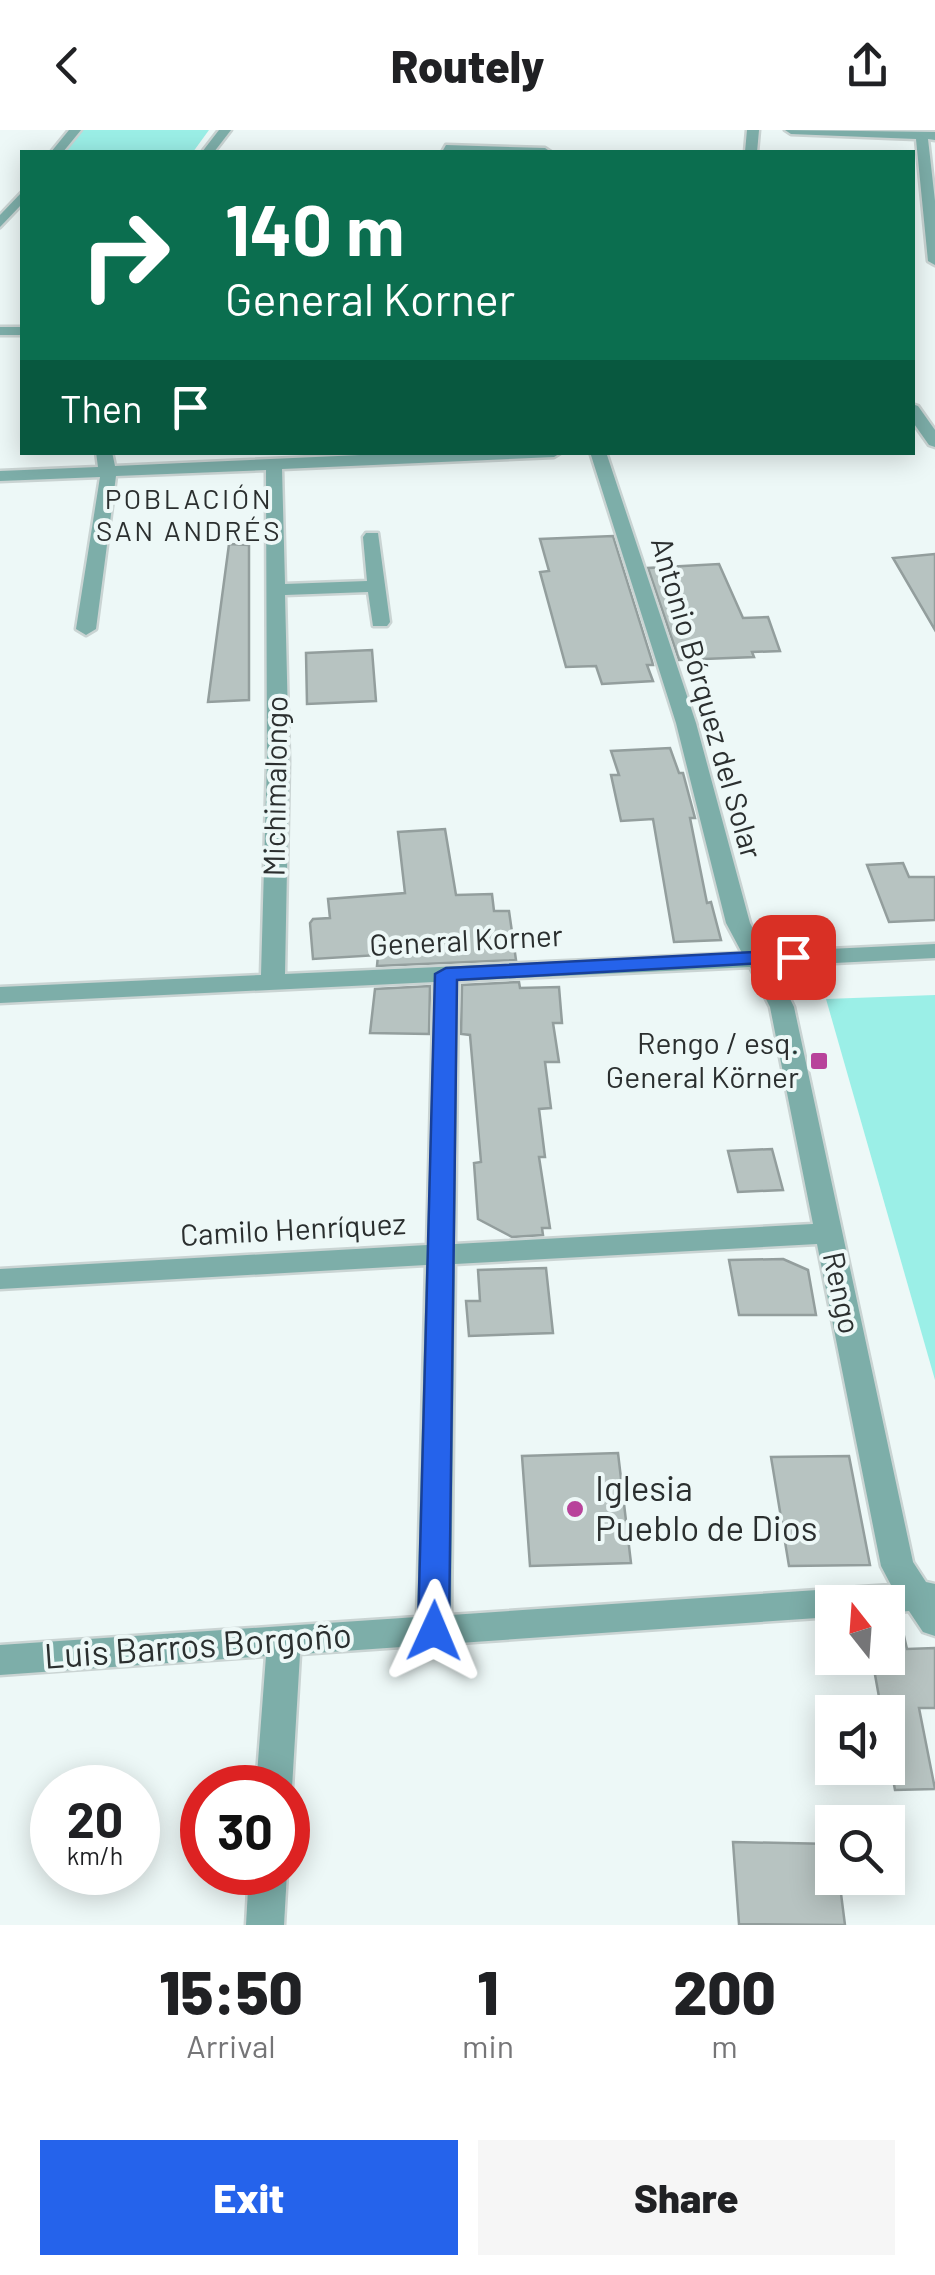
<!DOCTYPE html>
<meta charset="utf-8">
<style>
:root{--surface:#fff;--page:#f6f6f6;--text:#202124;--muted:#757577;--accent:#2563eb}
body{margin:0;font-family:Barlow,sans-serif;background:var(--page);color:var(--text);height:100vh;display:flex;flex-direction:column;font-size:38px;white-space:nowrap}
*{box-sizing:border-box;margin:0}
p{font-size:32px;color:var(--muted)}
.icon{flex:none;width:55px;height:55px;fill:none;stroke:currentColor;stroke-width:2;stroke-linecap:round;stroke-linejoin:round}
.map{position:relative;height:1795px;overflow:hidden}
.drawer{display:flex;flex-direction:column;background:var(--surface);flex:1}
.drawer>*{flex:none}
.guide{position:absolute;left:20px;top:20px;width:895px;height:305px;border-radius:0px;box-shadow:0 5px 25px #0003;background:#0b6e4f;color:#fff;overflow:hidden}
.needle{width:65px;rotate:343deg}
.controls{position:absolute;left:815px;top:1455px;display:grid;gap:20px}
.controls a{display:grid;place-items:center;width:90px;height:90px;border-radius:0px;background:var(--surface);box-shadow:0 5px 25px #0003;font-size:50px}
.speed{position:absolute;left:30px;top:1635px;display:flex;gap:20px;font-size:50px;font-weight:700;text-align:center}
.speed>*{display:grid;place-content:center;width:130px;height:130px;border-radius:50%;background:var(--surface);box-shadow:0 5px 25px #0003;line-height:1}
.speed small{font-size:25px;font-weight:400}
.speed .limit{border:15px solid #d22;background:#fff;color:#111}
.pin{position:absolute;display:grid;place-items:center;width:85px;height:85px;color:#fff;margin:-42px;border-radius:20px;box-shadow:0 5px 15px #0006}
.me{position:absolute;width:110px;margin:-55px;rotate:1deg;stroke-linejoin:round;filter:drop-shadow(0 0 8px #0008)}
.turn{display:flex;align-items:center;gap:35px;height:210px;padding:0 40px;font-size:45px}
.turn .icon{width:130px;height:130px;stroke-width:2.5}
.turn b{display:block;font-size:70px;line-height:85px}
.then{display:flex;align-items:center;height:95px;padding:0 40px;background:#0003;gap:20px;font-size:38px}
.eta{display:flex;justify-content:space-evenly;align-items:center;height:170px;text-align:center}
.eta b{font-size:60px;font-weight:800;line-height:70px}
.cta{display:flex;gap:20px;margin-top:auto;padding:20px 40px}
.cta a{flex:1;height:115px;border-radius:0px;background:var(--accent);color:#fff;font-size:40px;font-weight:800;line-height:115px;text-align:center}
.cta a+a{background:var(--page);color:var(--text)}
header{display:flex;justify-content:space-between;align-items:center;height:130px;padding:0 40px;background:var(--surface);font-size:45px;font-weight:800}
.map>svg:first-child{display:block}
</style>
<header><svg class="icon" aria-label="back" viewBox="0 0 24 24"><path d="M15 5l-7 7 7 7"/></svg>Routely<svg class="icon" aria-label="share" viewBox="0 0 24 24"><path d="M12 15V3M7 8l5-5 5 5M5 13v7h14v-7"/></svg></header>
<div class="map">
<svg width="935" height="1795" viewBox="0 0 935 1795">
<rect width="100%" height="100%" fill="#edf8f7"/>
<g fill="#9befe7">
<path d="M79,0h130l-16,22h-131z"/>
<path d="M935,865v385l-109,-381z"/>
</g>
<g fill="#b7c3c1" stroke="#939e9d" stroke-width="2.5">
<path d="M613,406l39,125 1,4h-6l6,16 -51,3 -6,-18 -30,1 -26,-95 9,-1 -9,-32z"/>
<path d="M229,414l20,1v155l-41,2z"/>
<path d="M935,424v76l-42,-72z"/>
<path d="M719,434l24,54 25,-1 12,34 -28,1 2,5 -75,3 -31,-92z"/>
<path d="M372,520l4,51 -69,3 -1,-51z"/>
<path d="M670,618l9,25h4l12,45h-5l17,85 4,-1 10,38 -47,2 -21,-123 -32,2 -10,-46h8l-8,-24z"/>
<path d="M445,699l11,66 36,-1 2,17h15l7,49 -139,6 1,-11 -65,4 -3,-36 3,-4 17,-1 -2,-19 77,-6 -7,-61z"/>
<path d="M903,733l6,14h26v43l-46,2 -22,-57z"/>
<path d="M519,852l1,6 39,-1 3,36h-9l6,39h-14l6,46 -12,1 6,48h-6l11,71h-8l1,7 -31,2 -34,-18 -4,-56 7,-1 -11,-127 -9,-1 1,-49z"/>
<path d="M430,856l-1,48 -59,-1 5,-44z"/>
<path d="M772,1019l11,41 -45,2 -10,-41z"/>
<path d="M783,1129l25,11 8,45h-77l-10,-55z"/>
<path d="M546,1138l7,65 -84,3 -3,-35h14l-2,-31z"/>
<path d="M618,1323l13,110 -101,3 -8,-110z"/>
<path d="M849,1326l21,109 -81,1 -18,-109z"/>
<path d="M901,1493l6,26 28,-1v60h-16l16,81 -40,1 -7,-38v-44h-7l-9,-50h16v-33z"/>
<path d="M733,1712l99,2v34h7l6,47 -106,-1z"/>
</g>
<g fill="none" stroke-linecap="round" stroke-linejoin="round">
<g stroke="#cad4d3" stroke-width="5">
<g id="minor">
<path d="M69,0h12l-18,22h-12z"/>
<path d="M219,0h12l-17,22h-12z"/>
<path d="M747,0h12l-2,22h-12z"/>
<path d="M785,0l150,2v8l-7,-1 7,62v64l-7,-4 -12,-122 -125,-5z"/>
<path d="M446,15l99,3 6,4h-109z"/>
<path d="M22,62v12l-22,23v-12z"/>
<rect x="0" y="197" width="22" height="8"/>
<path d="M912,274l6,2 17,24v17l-6,-2 -17,-24z"/>
<path d="M96,322h16l3,14 312,-14h135l-8,5 -272,12 3,115 82,-3 -4,-44 3,-4h12l12,89 -3,4h-14l-5,-34 -83,3 4,166 -4,213 457,-21 -16,-30 -50,-200 -86,-271h16l90,271 54,200 15,29 170,-8v14l-161,8 20,41 119,555 13,20 9,2v52l-12,-4 -14,-21 -21,2v-11h-56v15l-532,37 -8,134 -4,10v-10h-32l10,-132 -266,19v-30l417,-28 9,-352 -426,24v-20l427,-24 7,-263 -434,21v-16l261,-12 6,-214 -1,-291 -150,6 -20,153 -10,6 -10,-6 24,-152 -100,4v-10l98,-4zM750,837l20,40 43,217 -358,20 3,-263zM817,1114l64,322 10,19 -440,30 4,-351z"/>
<path d="M249,1742h38l-3,53h-38z"/>
</g>
</g>
<use href="#minor" fill="#7daea9" fill-rule="evenodd"/>
</g>
<path fill="#2563eb" stroke="#184099" stroke-width="2.5" d="M793,820l8,2 3,5 -3,4 -344,19 -8,651 -5,9 -10,4 -11,-4 -5,-9 17,-657 11,-6z"/>
<g fill="#b8439b" stroke="#edf8f7" stroke-width="4">
<rect x="809" y="921" width="20" height="20" rx="5"/>
<circle cx="575" cy="1379" r="10"/>
</g>
<g text-anchor="middle" stroke-width="8" stroke-linejoin="round" paint-order="stroke">
<g font-size="28" letter-spacing="2.5" fill="#2b2f2f" stroke="#edf8f7">
<text x="189" y="379">POBLACIÓN<tspan x="189" dy="32">SAN ANDRÉS</tspan></text>
</g>
<g font-size="30" fill="#2b2f2f" stroke="#edf8f7">
<text transform="translate(706 568) rotate(74)" y="10">Antonio Bórquez del Solar</text>
<text transform="translate(276 656) rotate(-89)" y="10">Michimalongo</text>
<text transform="translate(466 811) rotate(-3)" y="10">General Korner</text>
<text transform="translate(293 1100) rotate(-3)" y="10">Camilo Henríquez</text>
<text transform="translate(841 1163) rotate(78)" y="10">Rengo</text>
</g>
<g font-size="30" fill="#2b2f2f" stroke="#edf8f7" text-anchor="end">
<text x="799" y="924">Rengo / esq.<tspan x="799" dy="34">General Körner</tspan></text>
</g>
<g font-size="35" fill="#2b2f2f" stroke="#edf8f7" text-anchor="start">
<text x="595" y="1371">Iglesia<tspan x="595" dy="40">Pueblo de Dios</tspan></text>
</g>
<g font-size="35" fill="#2b2f2f" stroke="#edf8f7">
<text transform="translate(198 1516) rotate(-4)" y="12">Luis Barros Borgoño</text>
</g>
</g>
</svg>
<div class="controls">
<a><svg class="needle" viewBox="-14 -14 28 28"><path d="M0-13l5 13h-10z" fill="#e53935"/><path d="M0 13l5-13h-10z" fill="#757577"/></svg></a>
<a><svg class="icon" aria-label="sound" viewBox="0 0 24 24"><path d="M4 9h4l5-4v14l-5-4H4zM17 9q2 3 0 6"/></svg></a>
<a><svg class="icon" aria-label="search" viewBox="0 0 24 24"><circle cx="10" cy="10" r="6"/><path d="M15 15l6 6"/></svg></a>
</div>
<div class="speed"><div>20<small>km/h</small></div><div class="limit">30</div></div>
<div class="pin" style="left:793px;top:827px;background:#d93025"><svg class="icon" aria-label="arrive" viewBox="0 0 24 24"><path d="M6 21V4h12l-3 4 3 4H6"/></svg></div>
<svg class="me" style="left:434px;top:1501px" viewBox="-20 -20 40 40"><path d="M0-17L14 15 0 8-14 15z" fill="#2563eb" stroke="#fff" stroke-width="4"/></svg>
<div class="guide">
<div class="turn"><svg class="icon" aria-label="right" viewBox="0 0 24 24"><path d="M7 20v-9h11M14 6l5 5-5 5"/></svg><div><b>140 m</b>General Korner</div></div>
<div class="then">Then<svg class="icon" aria-label="arrive" viewBox="0 0 24 24"><path d="M6 21V4h12l-3 4 3 4H6"/></svg></div>
</div>
</div>
<section class="drawer">
<div class="eta">
<div><b>15:50</b><p>Arrival</p></div>
<div><b>1</b><p>min</p></div>
<div><b>200</b><p>m</p></div>
</div>
<div class="cta"><a>Exit</a><a>Share</a></div>
</section>
